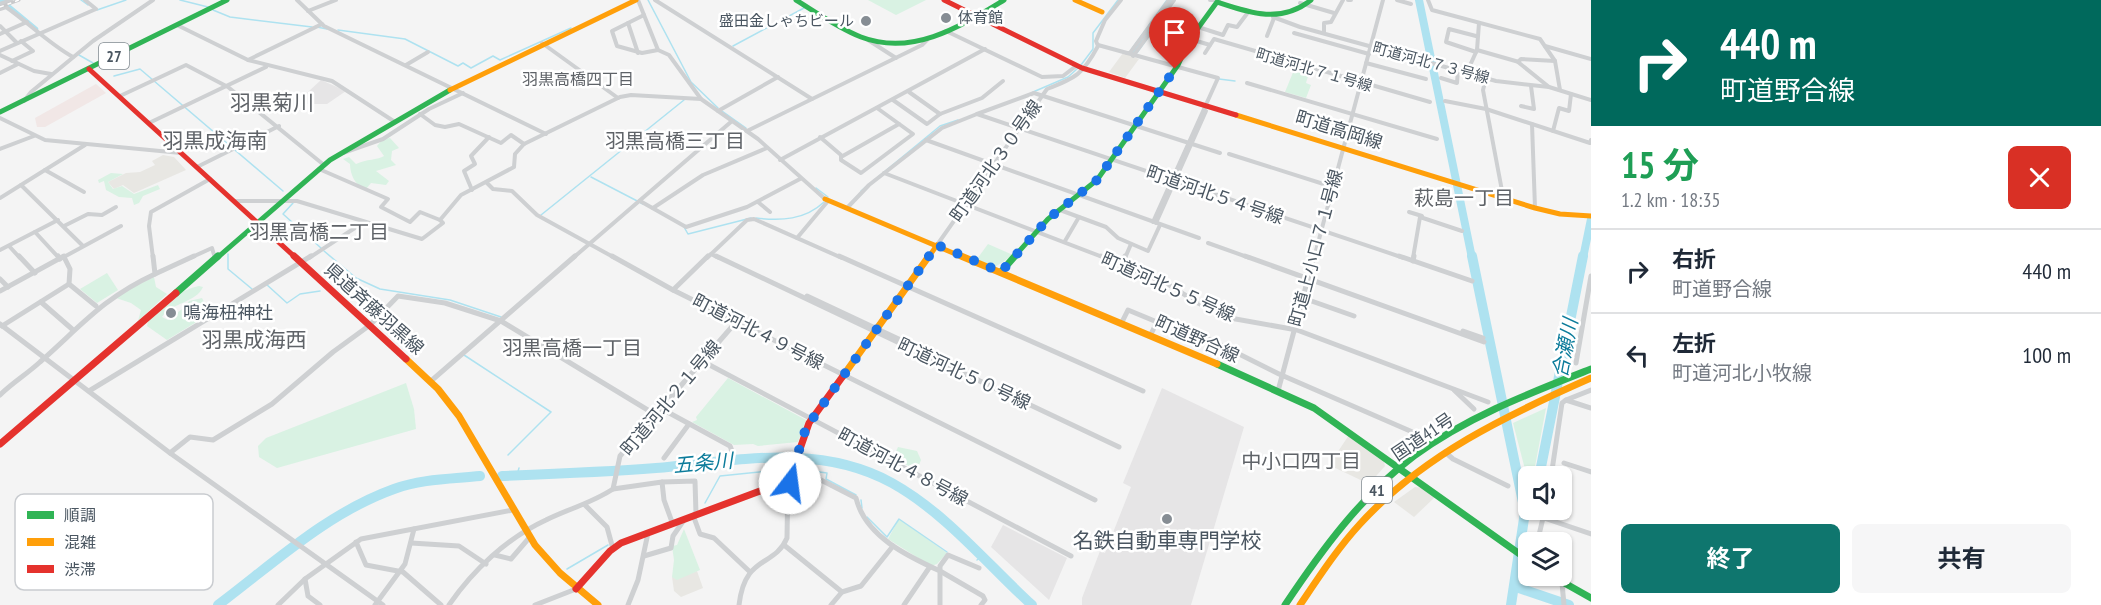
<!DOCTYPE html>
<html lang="ja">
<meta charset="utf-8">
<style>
:root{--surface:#fff;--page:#f6f6f7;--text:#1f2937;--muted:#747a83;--line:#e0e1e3;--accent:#0f766e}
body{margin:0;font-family:"PT Sans Narrow","Noto Sans JP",sans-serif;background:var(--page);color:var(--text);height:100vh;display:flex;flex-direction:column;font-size:22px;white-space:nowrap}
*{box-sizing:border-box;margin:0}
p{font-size:20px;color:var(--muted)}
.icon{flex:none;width:33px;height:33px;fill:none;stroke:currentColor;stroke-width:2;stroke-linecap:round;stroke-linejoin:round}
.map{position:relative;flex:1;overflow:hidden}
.drawer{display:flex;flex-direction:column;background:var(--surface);width:510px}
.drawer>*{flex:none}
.guide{background:#00695c;color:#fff;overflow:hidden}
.tools{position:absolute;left:1518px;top:466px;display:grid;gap:12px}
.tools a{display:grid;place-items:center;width:54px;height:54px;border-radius:9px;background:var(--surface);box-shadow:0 2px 4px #0004;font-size:30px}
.pin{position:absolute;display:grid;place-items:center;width:51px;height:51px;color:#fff;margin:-62px -26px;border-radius:50% 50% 50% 0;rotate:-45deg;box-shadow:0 0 6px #0007}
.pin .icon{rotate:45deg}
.me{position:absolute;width:66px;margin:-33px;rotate:15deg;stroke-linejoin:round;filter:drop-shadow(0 0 4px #0008)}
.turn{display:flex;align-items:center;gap:21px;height:126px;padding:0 30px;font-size:27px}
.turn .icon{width:78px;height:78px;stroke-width:2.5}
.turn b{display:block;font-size:42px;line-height:51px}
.round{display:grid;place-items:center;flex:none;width:63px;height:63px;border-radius:9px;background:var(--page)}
.overview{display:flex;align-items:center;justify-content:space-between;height:102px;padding:0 30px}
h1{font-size:36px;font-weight:700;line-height:45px;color:#1e9e55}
.button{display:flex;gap:12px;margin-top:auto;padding:12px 30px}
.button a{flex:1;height:69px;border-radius:9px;background:var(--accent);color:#fff;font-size:24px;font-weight:700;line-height:69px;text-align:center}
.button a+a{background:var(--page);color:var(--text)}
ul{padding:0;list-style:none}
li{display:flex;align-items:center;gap:18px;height:84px;padding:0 30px;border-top:2px solid var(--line)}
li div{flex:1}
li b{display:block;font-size:22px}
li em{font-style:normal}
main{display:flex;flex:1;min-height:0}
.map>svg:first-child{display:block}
</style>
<main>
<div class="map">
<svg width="1591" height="605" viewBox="0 0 1591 605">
<rect width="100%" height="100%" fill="#f4f4f4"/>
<g fill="#e8e7e3">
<path d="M1123,53l16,6 -14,19 -16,-6z"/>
<path d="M163,155l11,2 12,13 -52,23 -11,-8 -9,4 -6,-7 18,-9 14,-1 15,-7 -3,-4z"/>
<path d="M1349,435l34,24 2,7 -16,18 -40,-19z"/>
<path d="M1415,487l8,1 12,9 -21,20 -20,-15z"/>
<path d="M697,571l6,17 -22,9 -7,-6 -2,-14 5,2z"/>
</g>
<g fill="#e6e5e6">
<path d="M321,80l25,11 -19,13h-32z"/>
<path d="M1162,388l82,39 -53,178h-109v-7l18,-47 5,2 26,-66 -8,-4z"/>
<path d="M1003,525l64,33 -18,42 -58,-53z"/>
</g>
<path fill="#f1e7e6" d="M96,84l10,9 -61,34h-8l-2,-9z"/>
<g fill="#d9f2e3">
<path d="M868,0h58l-30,15z"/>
<path d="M1296,65l14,4 -4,14 5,2 -5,13 -21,-6z"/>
<path d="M390,138l9,10 -7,3 -1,9 5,5 -20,6 13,10 -3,4 -15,-2 -5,6c-11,-3 -16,-15 -16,-25l-7,-5 6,-2 7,7c10,-5 22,-4 28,-8l-7,-10 6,-7z"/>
<path d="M111,173l12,1 -15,8 5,7 9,-3 12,8 24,-9 2,4 -17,7 -4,7 -5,2 -2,-7 -13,-1 -13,-7 -2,-9 -5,2 -1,-3z"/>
<path d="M988,244l25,11 -18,12 -18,-8z"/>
<path d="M107,273l11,17 -21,13 -17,-14z"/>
<path d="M154,277l2,10 11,7 -29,27 3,-11 -10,-7 -18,-6z"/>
<path d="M199,286l4,1c-7,16 -31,15 -41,30l6,3 18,-14 3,-5 13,-3 3,6 -3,4 1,10 -36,22 -20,-14c3,-18 36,-37 52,-40z"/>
<path d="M728,378l78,42 -8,22 -40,4 -5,-2 -19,1 -42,-23 5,-2 -1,-3z"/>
<path d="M406,383l8,26 2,20 -139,39 -18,-11 -1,-11 8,-8z"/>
<path d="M1546,408l-13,69h-5v4l-15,-58z"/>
<path d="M898,447l19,4 4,9 -4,10 -24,-12z"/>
<path d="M899,519l48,34 -10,11 -6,2 -43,-27z"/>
<path d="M684,529l16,41 -23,10 -5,-3 2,-17 -2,-14 5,-1z"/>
</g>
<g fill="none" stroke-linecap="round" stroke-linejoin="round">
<g stroke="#aee2f0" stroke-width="1.5">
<path d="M81,0l7,5"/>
<path d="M180,0l28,7"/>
<path d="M648,0l43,82 27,26"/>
<path d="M97,10l29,-10"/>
<path d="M213,10l17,7 82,10"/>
<path d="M317,27l10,2"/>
<path d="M338,30l67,9 53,27 5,-3 8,5 22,-12 7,4 71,-32"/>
<path d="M733,46l71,-38"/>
<path d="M79,55l14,8"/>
<path d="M1081,65l12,-16v-16l25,-33"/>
<path d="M114,76l26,-7 143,122"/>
<path d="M1219,79l16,2"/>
<path d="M1033,92l35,-15 10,-9"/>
<path d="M722,111l24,17"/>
<path d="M591,177l52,27"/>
<path d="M816,188l12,9"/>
<path d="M861,191l79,-65 18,-6"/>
<path d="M293,203l-10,11 38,34"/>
<path d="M541,215l143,-115"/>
<path d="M756,218c25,3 49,2 68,-16"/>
<path d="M684,227l4,7 63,-16"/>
<path d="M324,251l32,27 24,11 70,11 51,17"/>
<path d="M228,254v15l24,20"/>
<path d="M266,284l21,19 13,-9 20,-3"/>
<path d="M464,355l87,57 -43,43"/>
<path d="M798,469l29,4 -1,6 30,16"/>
<path d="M517,475l2,-7"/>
<path d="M861,500l1,8"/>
<path d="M705,503l15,-27 69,-7"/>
<path d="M867,517l20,20 12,-18 48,33"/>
<path d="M977,560l5,-4"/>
<path d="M567,569l41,-24"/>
</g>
<path stroke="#aee2f0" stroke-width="4.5" d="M1,0l35,29"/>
<g stroke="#aee2f0" stroke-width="8">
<path d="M1419,0l53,258"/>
<path d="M1135,50l36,-50"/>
<path d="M1583,258l8,-39"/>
</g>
<g stroke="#aee2f0" stroke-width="10">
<path d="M1472,256l53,256"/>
<path d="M502,476c51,-2 103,-4 154,-8 79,-7 162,-26 236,15 54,30 95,81 140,122"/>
<path d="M1539,477l44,-221"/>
<path d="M1516,587l53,18"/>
<path d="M218,605c56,-42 109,-92 176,-116 27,-10 57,-10 86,-13"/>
<path d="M1511,605l14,-93 3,-4"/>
</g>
<g stroke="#ced0d2" stroke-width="4">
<path d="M297,0l27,26 222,108"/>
<path d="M638,0l20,50 11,5 32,44"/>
<path d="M655,0l157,99"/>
<path d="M1210,0h9"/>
<path d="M1348,0h3"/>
<path d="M1397,0l14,4"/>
<path d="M1428,0l4,10 108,29 15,22 5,29"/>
<path d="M1300,3l34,10"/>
<path d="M0,4l11,-4"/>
<path d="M0,9l6,-2c23,16 42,36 67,50"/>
<path d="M308,11l28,-11"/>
<path d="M644,15l-32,16 5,15 25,7 16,-3"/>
<path d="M1273,17l27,10 196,54 53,6 42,13"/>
<path d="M628,23l10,30"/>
<path d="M177,25l71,35 84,21 63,41"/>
<path d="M0,26l17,17"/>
<path d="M1198,27l25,8 5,-10 9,2 12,-16"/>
<path d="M946,31l96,46 21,-1 13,-10"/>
<path d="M1150,33l37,12"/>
<path d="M1294,33l75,21"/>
<path d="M1324,33v-10l7,-1 12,-22"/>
<path d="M0,34l27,-12"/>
<path d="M1267,36l7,-18"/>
<path d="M1476,36l-27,-7 -3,13 30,10"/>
<path d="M1190,39l20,6"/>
<path d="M868,40l28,18"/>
<path d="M542,43l76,55"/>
<path d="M1098,45l120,33 -65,144"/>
<path d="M1545,46l46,13"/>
<path d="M1477,50l42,12"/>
<path d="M0,51l96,-42 -11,-9"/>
<path d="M1127,53h3l39,-53"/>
<path d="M1205,53l9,-14 216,63"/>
<path d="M0,55l34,16 17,3"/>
<path d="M1133,56l41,-56"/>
<path d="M248,60l74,-36"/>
<path d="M12,61l21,-10 -12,-10"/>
<path d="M1366,63l60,16"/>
<path d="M406,65l22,-13"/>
<path d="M1467,72l10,-22 2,-27"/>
<path d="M0,73l18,-9"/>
<path d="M1441,78l16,5 1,-13"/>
<path d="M1486,78l-3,12 20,106"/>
<path d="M1247,83l190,56"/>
<path d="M1549,87l-31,-25 3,-3 34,2"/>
<path d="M909,92l31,22"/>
<path d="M120,96l66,-31 42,22 96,78"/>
<path d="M893,100l34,24 13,-10 42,-16 21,-17"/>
<path d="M24,101l7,-9 62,-51 60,-41"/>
<path d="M1445,101l41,8 104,34 1,-3"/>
<path d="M1521,106l13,3 -3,-23"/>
<path d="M718,111l60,-34"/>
<path d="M420,114l15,11 10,2 14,-3 42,19 10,-8 13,9"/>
<path d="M977,114l57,-21 186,60"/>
<path d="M0,118l45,22 136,13"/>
<path d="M149,123l117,-56"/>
<path d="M1532,124l3,84"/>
<path d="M747,131l175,-86 5,-5"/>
<path d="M1553,131l6,-23 10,3 2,-17"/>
<path d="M820,137l21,18v5l20,13 52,-39 -36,-26"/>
<path d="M926,140l273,98"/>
<path d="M0,149l34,-13"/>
<path d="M343,153l40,-14 46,-30 34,-16"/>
<path d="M1229,154l104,33"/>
<path d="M841,157l58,-33"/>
<path d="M780,160l205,-111"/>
<path d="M197,167l82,-41"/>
<path d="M319,169l69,30 -7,8 29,15 10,-10 20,8"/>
<path d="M45,170l39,22"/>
<path d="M884,173l221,85"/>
<path d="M487,183l6,6 19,2 25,24 78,43"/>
<path d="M21,185l62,61"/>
<path d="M472,190l-8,-19 11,-7 -4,-8 18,-19"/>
<path d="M0,198l85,-53"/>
<path d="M234,201h63l125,38 21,-16 -3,-3 21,-25 53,-28 1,-13 9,-10 96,-47 11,-2 70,4 57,40 67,60"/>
<path d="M640,201l46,26 61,-20 53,-28"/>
<path d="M758,202l12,10"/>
<path d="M653,208l50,-33 64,-27"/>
<path d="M847,208l22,-23 73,-57 35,-14 427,144"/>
<path d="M1060,210l46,17 12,11 30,13 12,-26"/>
<path d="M1409,212l13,4"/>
<path d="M1156,223l50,-112"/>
<path d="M64,226l24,-12 14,1 14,-8"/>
<path d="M35,232l24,26"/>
<path d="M797,238l31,-37"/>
<path d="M1065,241l14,-24"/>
<path d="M1208,243l42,15"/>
<path d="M937,245l110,-156c29,-11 36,-15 51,-43l-2,-5 9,-21 16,-20"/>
<path d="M9,246l11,12"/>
<path d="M0,250l58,-30"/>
<path d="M711,254l8,4"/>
<path d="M62,258l59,-32"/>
<path d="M153,258l-4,-32 2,-14 59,-33"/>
<path d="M190,258l22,-10 3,10"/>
<path d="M309,258l55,-36"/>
<path d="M573,258l159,-137"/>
<path d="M707,258l40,-38 7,-1 88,39"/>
<path d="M1125,258l6,-14"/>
<path d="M1314,258l69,-258"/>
<path d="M1413,258l7,-41 42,14"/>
</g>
<g stroke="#ced0d2" stroke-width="5">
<path d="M19,256l16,17"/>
<path d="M58,256l2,3"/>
<path d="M612,256l61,34"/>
<path d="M708,256l-35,34 422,210"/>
<path d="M716,256l403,191"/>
<path d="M839,256l304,135"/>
<path d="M1101,256l65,27 32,20 32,15 67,12 191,72"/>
<path d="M1245,256l239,86"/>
<path d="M1399,256l73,25"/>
<path d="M64,257l6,12 -1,15 27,22"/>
<path d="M1413,261l1,-5"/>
<path d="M1121,266l4,-10"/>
<path d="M155,274l39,-18"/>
<path d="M0,279l8,8"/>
<path d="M0,291l64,-35"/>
<path d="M807,296l147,69"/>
<path d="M1303,298l51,18"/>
<path d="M41,302l31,27"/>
<path d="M1122,322l6,-12 29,12 -6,12"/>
<path d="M0,324l170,129 213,152"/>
<path d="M2,326l67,-42"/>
<path d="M1463,331l20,7"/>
<path d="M1209,339l70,35 145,63"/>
<path d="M702,361l369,195"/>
<path d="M1576,363l15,-87"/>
<path d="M431,381l144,-125"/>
<path d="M1454,390l20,19"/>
<path d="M89,391l222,-135"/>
<path d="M1278,391l36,-135"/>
<path d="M0,395c12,-12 27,-21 40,-33 41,-36 63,-64 115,-88l-2,-18"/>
<path d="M1566,400l25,-10"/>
<path d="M662,409l68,37 2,5"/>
<path d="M1445,452l8,7 55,27"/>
<path d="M170,453l20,-16 23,3 59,-36 61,-52 37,-27 28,-29 47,7 56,18 155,94"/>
<path d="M664,458l25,-34"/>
<path d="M1564,463l27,9"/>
<path d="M792,472l25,6 39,20c9,38 51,58 84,73v34"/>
<path d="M1551,477l11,-74 4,-3 25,8"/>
<path d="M662,482l33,-1 1,33"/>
<path d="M613,489l49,-7 2,18 8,22"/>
<path d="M585,505l22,22 6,22"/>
<path d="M693,515l7,19 14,4 35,33"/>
<path d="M1544,518l47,16"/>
<path d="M356,542l10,23 37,7 38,33"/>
<path d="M411,543l48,3 27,18"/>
<path d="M1537,543l8,-33"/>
<path d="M784,545l58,47"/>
<path d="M495,555l16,4 18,-21"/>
<path d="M644,556l27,-8 2,-12 11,-16"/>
<path d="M979,568l-31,-13 -8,11v5l43,25 2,4 -4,5"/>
<path d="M305,579l3,17 12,9"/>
<path d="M1562,583l2,22"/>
<path d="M278,605l27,-26 56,-40 152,-29"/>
<path d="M375,605l30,-41 9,-35"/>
<path d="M449,605c24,-35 58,-67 97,-85 22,-11 46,-17 67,-31l7,-33 116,-134"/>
<path d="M535,605l41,-16"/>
<path d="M628,605l10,-25 10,-47"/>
<path d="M739,605c6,-51 35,-37 48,-67l1,-61"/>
<path d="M831,605l11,-13 19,-6 32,-40"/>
<path d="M904,605l25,-37"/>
</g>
<g stroke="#30b455" stroke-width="5">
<path d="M796,0c21,13 42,28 65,37 52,20 100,-11 143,-37"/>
<path d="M0,112l227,-112"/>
<path d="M217,258l113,-98 120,-70"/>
<path d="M1013,258l35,-39 49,-39 81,-115 12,-26 27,-37c33,11 64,22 94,-2"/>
</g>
<g stroke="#30b455" stroke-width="7">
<path d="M1001,272l14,-16"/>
<path d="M176,293l42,-37"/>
<path d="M1217,364l97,44 214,152"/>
<path d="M1552,576l39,22"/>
<path d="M1285,605c36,-54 76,-109 129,-149 53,-39 116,-63 177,-87"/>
</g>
<g stroke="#ff9f0a" stroke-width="5">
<path d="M1075,0l27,12"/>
<path d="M450,90l186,-90"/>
<path d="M1236,115l299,93 25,6 31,2"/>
<path d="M825,199l140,59"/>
<path d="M928,258l9,-13"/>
</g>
<g stroke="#ff9f0a" stroke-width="7">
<path d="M961,256l256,108"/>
<path d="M406,359l32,30 21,27 76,129 25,28 38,32"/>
<path d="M843,376l86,-120"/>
<path d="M1300,605c19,-28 37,-56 60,-81 63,-69 147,-109 231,-146"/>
</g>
<g stroke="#e5322d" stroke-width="5">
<path d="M944,0l138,68 154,47"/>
<path d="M89,69l207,189"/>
</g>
<g stroke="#e5322d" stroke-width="7">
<path d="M294,256l112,103"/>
<path d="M0,444l176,-151"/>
<path d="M576,589l34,-38 11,-8 155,-58 16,-13 17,-49 34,-47"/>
</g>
<g stroke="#c9cacc" stroke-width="3">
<path id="rail" d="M0,7l19,-7"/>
</g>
<use href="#rail" stroke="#fff" stroke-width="1.5" stroke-dasharray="4" stroke-linecap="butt"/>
</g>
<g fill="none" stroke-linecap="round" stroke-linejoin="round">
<path stroke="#1a73e8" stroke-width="10" stroke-dasharray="0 18" d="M790,483l-2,-6 5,-8 13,-41 131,-183 64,27 47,-53 49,-39 78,-111"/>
</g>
<g fill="#868d94" stroke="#fff" stroke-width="2">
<circle cx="946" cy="18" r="6"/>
<circle cx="866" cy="21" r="6"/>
<circle cx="171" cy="313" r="6"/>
<circle cx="1167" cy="519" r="6"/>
</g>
<g text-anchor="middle" stroke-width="5" stroke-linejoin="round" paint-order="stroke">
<g font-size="15" fill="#4a5661" stroke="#fff" text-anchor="start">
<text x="958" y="23">体育館</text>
<text x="854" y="26" text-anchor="end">盛田金しゃちビール</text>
</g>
<g font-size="15" fill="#4a5661" stroke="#fff">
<text transform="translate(1431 63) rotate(15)" y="5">町道河北７３号線</text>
<text transform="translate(1314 70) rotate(16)" y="5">町道河北７１号線</text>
</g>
<g fill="#fff" stroke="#808990" stroke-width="1.5">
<rect x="99" y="43" width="30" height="26" rx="4.5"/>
<rect x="1362" y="477" width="30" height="26" rx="4.5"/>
</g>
<g font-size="16" font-weight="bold" fill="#4a5661">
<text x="114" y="62">27</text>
<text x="1377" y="496">41</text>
</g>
<g font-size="16" fill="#5f6368" stroke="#fff">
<text x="578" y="85">羽黒高橋四丁目</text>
</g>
<g font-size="18" fill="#4a5661" stroke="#fff">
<text transform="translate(1339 130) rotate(17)" y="6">町道高岡線</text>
<text transform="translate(996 161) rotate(-55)" y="6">町道河北３０号線</text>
<text transform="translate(1215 195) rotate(19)" y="6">町道河北５４号線</text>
<text transform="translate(1316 248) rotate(-75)" y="6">町道上小口７１号線</text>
<text transform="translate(1168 287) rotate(24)" y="6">町道河北５５号線</text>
<text transform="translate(374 309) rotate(42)" y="6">県道斉藤羽黒線</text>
<text transform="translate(758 332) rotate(27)" y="6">町道河北４９号線</text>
<text transform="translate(1197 339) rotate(24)" y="6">町道野合線</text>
<text transform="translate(964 374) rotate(25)" y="6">町道河北５０号線</text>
<text transform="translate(671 398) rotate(-50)" y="6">町道河北２１号線</text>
<text transform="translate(1423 437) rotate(-34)" y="6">国道41号</text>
<text transform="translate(903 467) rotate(28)" y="6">町道河北４８号線</text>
</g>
<g font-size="18" fill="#4a5661" stroke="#fff" text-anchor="start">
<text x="183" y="319">鳴海杻神社</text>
</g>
<g font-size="20" fill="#5f6368" stroke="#fff">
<text x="675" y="148">羽黒高橋三丁目</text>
<text x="1464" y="205">萩島一丁目</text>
<text x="319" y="239">羽黒高橋二丁目</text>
<text x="572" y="355">羽黒高橋一丁目</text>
<text x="1301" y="468">中小口四丁目</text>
</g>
<g font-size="20" font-style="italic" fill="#0c7c9b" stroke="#fff">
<text transform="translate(1565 348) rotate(-79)" y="7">合瀬川</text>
<text transform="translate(703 463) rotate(-5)" y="7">五条川</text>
</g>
<g font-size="21" fill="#5f6368" stroke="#fff">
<text x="272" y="110">羽黒菊川</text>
<text x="215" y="148">羽黒成海南</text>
<text x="254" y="347">羽黒成海西</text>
</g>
<g font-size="21" fill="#4a5661" stroke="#fff">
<text x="1167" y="548">名鉄自動車専門学校</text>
</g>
</g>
<rect x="15" y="494" width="198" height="96" rx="9" fill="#fff" stroke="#c9ccd0" stroke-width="1.5"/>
<rect x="27" y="511" width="27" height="8" fill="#30b455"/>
<rect x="27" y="538" width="27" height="8" fill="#ff9f0a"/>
<rect x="27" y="565" width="27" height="8" fill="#e5322d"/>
<g font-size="16" fill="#4a5661">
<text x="64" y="521">順調</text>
<text x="64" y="548">混雑</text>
<text x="64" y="575">渋滞</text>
</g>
</svg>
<div class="tools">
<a><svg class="icon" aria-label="sound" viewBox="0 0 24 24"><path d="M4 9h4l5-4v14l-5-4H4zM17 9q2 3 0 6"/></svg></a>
<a><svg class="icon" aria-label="layers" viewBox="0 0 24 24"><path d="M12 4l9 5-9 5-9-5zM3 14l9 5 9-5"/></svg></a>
</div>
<div class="pin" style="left:1175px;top:69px;background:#d93025"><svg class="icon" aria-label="arrive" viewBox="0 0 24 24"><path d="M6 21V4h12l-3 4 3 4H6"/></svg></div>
<svg class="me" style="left:790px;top:483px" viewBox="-20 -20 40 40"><circle r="19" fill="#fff"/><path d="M0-13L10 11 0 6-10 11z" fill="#1a73e8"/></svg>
</div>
<section class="drawer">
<div class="guide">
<div class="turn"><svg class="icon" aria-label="right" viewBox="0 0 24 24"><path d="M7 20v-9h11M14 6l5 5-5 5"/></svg><div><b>440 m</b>町道野合線</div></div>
</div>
<div class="overview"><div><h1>15 分</h1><p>1.2 km · 18:35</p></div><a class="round" style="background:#d93025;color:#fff"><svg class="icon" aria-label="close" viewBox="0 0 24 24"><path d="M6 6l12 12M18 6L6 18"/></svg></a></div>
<ul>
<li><svg class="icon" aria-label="right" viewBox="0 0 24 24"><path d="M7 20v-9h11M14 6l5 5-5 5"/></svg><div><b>右折</b><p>町道野合線</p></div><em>440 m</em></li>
<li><svg class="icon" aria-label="left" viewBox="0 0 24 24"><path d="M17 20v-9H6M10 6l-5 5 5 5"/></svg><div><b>左折</b><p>町道河北小牧線</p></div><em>100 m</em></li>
</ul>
<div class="button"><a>終了</a><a>共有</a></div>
</section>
</main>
